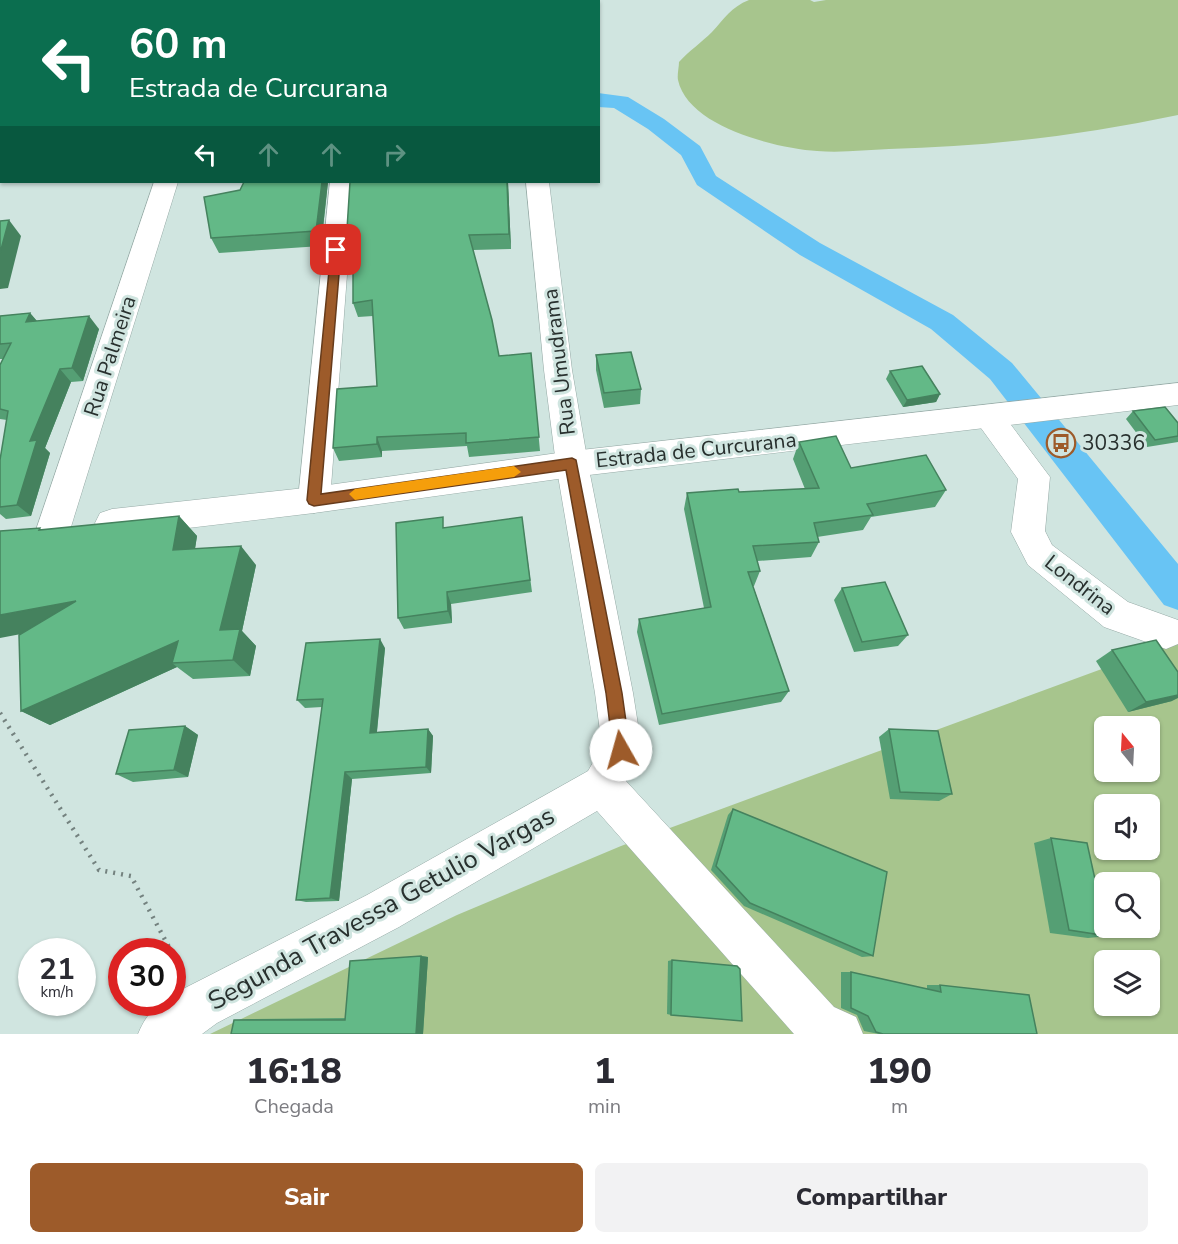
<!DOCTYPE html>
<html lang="pt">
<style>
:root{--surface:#fff;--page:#f2f2f3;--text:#2b2b33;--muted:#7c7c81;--accent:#9d5b2a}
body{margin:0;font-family:"Nunito Sans",sans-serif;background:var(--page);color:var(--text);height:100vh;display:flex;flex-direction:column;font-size:22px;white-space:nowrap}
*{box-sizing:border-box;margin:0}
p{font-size:20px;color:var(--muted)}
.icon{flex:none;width:33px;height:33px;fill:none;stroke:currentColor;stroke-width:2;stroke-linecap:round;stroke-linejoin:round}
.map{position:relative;height:1034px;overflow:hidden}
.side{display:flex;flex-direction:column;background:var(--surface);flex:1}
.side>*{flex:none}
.top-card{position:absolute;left:0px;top:0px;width:600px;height:183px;box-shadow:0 2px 4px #0004;background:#0b6e4f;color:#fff;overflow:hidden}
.needle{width:39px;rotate:342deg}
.fabs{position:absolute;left:1094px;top:716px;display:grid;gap:12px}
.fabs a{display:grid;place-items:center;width:66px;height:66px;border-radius:9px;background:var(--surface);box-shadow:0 2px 4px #0004;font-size:30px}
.speed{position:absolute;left:18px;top:938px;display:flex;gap:12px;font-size:30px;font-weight:700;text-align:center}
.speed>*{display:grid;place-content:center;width:78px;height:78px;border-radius:50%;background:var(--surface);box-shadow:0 2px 4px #0004;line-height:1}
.speed small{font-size:15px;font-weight:400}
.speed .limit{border:9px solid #d22;background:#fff;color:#111}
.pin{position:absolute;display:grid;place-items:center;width:51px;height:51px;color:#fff;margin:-26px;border-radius:12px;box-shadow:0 3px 9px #0006}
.me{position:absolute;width:66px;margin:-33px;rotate:353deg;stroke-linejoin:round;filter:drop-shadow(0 0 4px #0008)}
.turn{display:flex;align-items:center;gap:21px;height:126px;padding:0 30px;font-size:27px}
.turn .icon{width:78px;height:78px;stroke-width:2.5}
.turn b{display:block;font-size:42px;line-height:51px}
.lanes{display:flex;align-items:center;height:57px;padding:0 30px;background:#0003;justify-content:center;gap:30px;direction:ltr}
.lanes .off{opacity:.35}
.eta{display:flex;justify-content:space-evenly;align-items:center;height:102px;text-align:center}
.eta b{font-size:36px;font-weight:800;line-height:42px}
.primary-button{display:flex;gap:12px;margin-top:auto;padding:12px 30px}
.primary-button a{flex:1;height:69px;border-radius:9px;background:var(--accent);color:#fff;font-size:24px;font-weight:800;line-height:69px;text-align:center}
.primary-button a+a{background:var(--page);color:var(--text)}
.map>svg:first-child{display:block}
</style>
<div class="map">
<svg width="1178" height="1034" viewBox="0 0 1178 1034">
<rect width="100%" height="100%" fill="#d0e5e0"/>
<g fill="#a7c58d" fill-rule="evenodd">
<path d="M749,0h61l4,2 12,-2h352v115c-95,20 -192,32 -289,34 -23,1 -48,4 -72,2 -41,-3 -129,-24 -139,-71 -1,-5 1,-13 1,-18 10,-11 23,-20 33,-30 12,-13 19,-25 37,-32z"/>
<path d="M1178,641v393h-968l247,-119 164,-69zM1104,726h45v45h-45zM1104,804h45v45h-45zM1104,882h45v45h-45zM1104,960h45v45h-45z"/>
</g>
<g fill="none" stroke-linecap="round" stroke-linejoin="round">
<g fill="#68c4f4" fill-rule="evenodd">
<rect x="0" y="23" width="2" height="12"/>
<path d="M598,93l30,4 36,22 36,27 16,30 104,67 133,72 59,48 166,201v46l-14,-5 -174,-226 -59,-50 -131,-74 -103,-70 -16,-30 -33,-26 -34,-21 -16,-1z"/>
</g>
<g stroke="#95a9a5" stroke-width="1">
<g id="street">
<path d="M373,0h18l1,2h-18z"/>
<path d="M495,0h18l1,2h-18z"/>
<path d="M154,182h24l-108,348 -5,10 -12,4 -12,-4 -5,-10z"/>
<path d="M330,182h24l-24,318 -5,9 -11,4 -11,-4 -5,-9z"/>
<path d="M526,182h23l23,188 16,94 45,229 9,57 -16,31 208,226 22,10 7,17h-69l-197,-223 -198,116 -182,96 -15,11h-64c6,-15 17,-32 34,-32v-5l11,-8 184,-94 221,-124 14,-24 -7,-54 -39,-229 -12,-94z"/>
<path d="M988,406l11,3 51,68 -5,54 7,14 76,57 50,18v24l-12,5 -62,-22 -76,-62 -17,-33 7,-53 -45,-62 4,-8z"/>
</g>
</g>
<g stroke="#95a9a5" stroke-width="1">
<path id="primary" d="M1178,383v22l-606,72 -258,36 -202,24 -12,-4 -5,-10 5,-10 12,-4 202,-22 258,-36z"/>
</g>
<g stroke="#74827f" stroke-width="4.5" stroke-dasharray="2 6" stroke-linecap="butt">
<path d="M0,713l99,157 32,6 40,75"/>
<path d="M172,954l10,18"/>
</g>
<use href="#street" fill="#fff" fill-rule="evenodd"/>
<use href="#primary" fill="#fff" fill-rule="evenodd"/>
</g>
<g fill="#559f74">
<path d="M328,182l-7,64 -102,7 -8,-15 29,-48z"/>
<path d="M350,182h158l3,67 -38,1 26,106 32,-3 9,98 -71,6 -2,-11 -85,5v6l-43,4 -6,-13 44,-62 -4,-70 -15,1 -5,-14v-38l-5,-15 2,-12 -3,-9z"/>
<path d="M30,313l7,8 62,8 -16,52 -12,1 -26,66 5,5 -19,63 -25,3 -6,-5v-54l7,-40 -7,-1v-54l3,-6h-3v-43z"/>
<path d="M596,355l45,34 -1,15 -36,4 -8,-38z"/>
<path d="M890,371l50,23 -4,8 -33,5 -17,-28z"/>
<path d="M1133,411l45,12v19l-31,5 -21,-28z"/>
<path d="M799,442l52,26 95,22 -11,17 -64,10 -8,13 -46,7 2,5 -8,15 -54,4 3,10 -6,15h-1l36,105 -8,11 -122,23 -22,-93 2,-13 65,-11 -20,-99 3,-16 52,-1 66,-3 -12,-30z"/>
<path d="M179,516l18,20 -2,12 61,17 -14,66 14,15 -6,30 -57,3 -16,-12 -127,58 -29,-14 -1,-77 22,-104z"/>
<path d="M522,517l10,75 -81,12 1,19 -48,6 -6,-11 48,-90z"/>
<path d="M842,588l66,47 -10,11 -44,6 -20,-52z"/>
<path d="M385,648l-8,84 51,-3 5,7 -2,37 -79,6 -13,122 -33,1 -10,-2 26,-193 -17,1 -8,-8z"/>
<path d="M1112,650l60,51 -44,11 -32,-51z"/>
<path d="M185,726l13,9 -10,42 -55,5 -17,-8z"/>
<path d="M889,729l63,65 -13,7 -49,-2 -11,-62z"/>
<path d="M733,809l140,147 -11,1 -118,-51 -33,-36 17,-55z"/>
<path d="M1051,838l57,98 -20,2 -38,-5 -16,-90z"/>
<path d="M421,956l7,1 -5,77h-192l3,-14 15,-1 96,-1z"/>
<path d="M672,960l-1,55 -4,-1 1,-53z"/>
<path d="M841,972h10l76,17v-4h13l97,49h-158l-15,-3 -7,-16 -16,-7z"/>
</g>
<g fill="#45825e">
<path d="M322,182h6l-7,64 -5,-15z"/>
<path d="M507,182h1l3,67 -2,-15z"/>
<path d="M9,220l12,16 -13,52 -8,1v-36z"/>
<path d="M30,313l11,13 -15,-4z"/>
<path d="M89,316l10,13 -16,52 -11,-13z"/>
<path d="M60,369l11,13 -26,66 5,5 -19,63 -14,-11 13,-64z"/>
<path d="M940,394l-4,8 -33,5 4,-7z"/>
<path d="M377,437l5,14v6l-5,-13z"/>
<path d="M179,516l18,20 -5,33 -19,-19z"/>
<path d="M241,546l15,19 -14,66 14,15 -6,30 -17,-16 -13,-30z"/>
<path d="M447,592l4,12 1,19 -4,-12z"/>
<path d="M76,601l24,18 -100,19v-23z"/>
<path d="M380,639l5,9 -9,92 -6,-7z"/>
<path d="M178,641l-6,22 5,4 -127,58 -29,-14z"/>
<path d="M1178,695v3l-6,3 -44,11 18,-10z"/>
<path d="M185,726l13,9 -10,42 -14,-7z"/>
<path d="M428,729l5,7 -2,37 -5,-6z"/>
<path d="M345,772l7,7 -13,122 -9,-3z"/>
<path d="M421,956l7,1 -5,77h-7z"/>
</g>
<g fill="#63b987" stroke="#45825e" stroke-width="1.5">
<path d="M244,182h78l-6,49 -105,7 -7,-41 36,-7z"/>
<path d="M350,182h157l2,52 -40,1 23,85 7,36 32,-3 8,84 -73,6v-10l-89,4v7l-44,4 4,-59 40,-3 -5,-86 -19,3v-53h-5l3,-22 -4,1z"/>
<path d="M9,220l-9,33v-32z"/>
<path d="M30,313l-4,9 63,-6 -17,52 -12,1 -30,72 7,-1 -20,65 -17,2v-47l8,-49 -8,-2v-44l11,-22 -11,1v-28z"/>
<path d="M631,352l10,37 -37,4 -8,-38z"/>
<path d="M922,366l18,28 -33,6 -17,-29z"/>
<path d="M1165,407l13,16v13l-23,4 -22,-29z"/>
<path d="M836,436l15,32 75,-13 20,35 -79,14 6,11 -59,8 5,19 -66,4 7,25 -12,1 41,119 -127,23 -23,-95 72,-12 -24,-114 51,-4 1,3 80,-4 -20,-46z"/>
<path d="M179,516l-6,34 68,-4 -21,84 20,-1 -7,31 -61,3 6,-22 -157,70 -2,-76 57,-34 -76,14v-84l40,-3 -1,2z"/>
<path d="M443,517v11l79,-11 8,63 -83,12 1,19 -50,7 -2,-95z"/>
<path d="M885,582l23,53 -46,7 -20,-54z"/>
<path d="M380,639l-10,94 58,-4 -2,38 -81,5 -15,126 -34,2 27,-201 -26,1 9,-57z"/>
<path d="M1156,640l22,32v23l-32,7 -34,-52z"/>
<path d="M185,726l-11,44 -58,4 13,-44z"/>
<path d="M889,729l49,2 14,63 -52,-2z"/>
<path d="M733,809l154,63 -14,84 -123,-53 -34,-37z"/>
<path d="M1051,838l36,5 17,77v7h1l3,9 -39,-6z"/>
<path d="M421,956l-5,78h-185l3,-14h111l5,-59z"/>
<path d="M672,960l65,6 3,3 2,52 -71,-6z"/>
<path d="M851,972l90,20 -1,-7 89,10 8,39h-154l-7,-2 -8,-16 -17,-8z"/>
</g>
<path fill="#9d5b2a" stroke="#663b1b" stroke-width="1.5" d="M336,246l5,4 -20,244 251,-36 4,2 46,233 8,57 -3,6 -6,2 -5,-2 -3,-6 -7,-57 -40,-223 -252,36 -5,-2 -2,-4 24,-250z"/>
<path fill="#f59e0b" d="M514,466l7,6 -7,5 -159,23 -6,-6 6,-5z"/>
<defs>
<g id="bus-ring" transform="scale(1.5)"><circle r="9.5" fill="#d0e5e0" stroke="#9d5b2a" stroke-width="1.5"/><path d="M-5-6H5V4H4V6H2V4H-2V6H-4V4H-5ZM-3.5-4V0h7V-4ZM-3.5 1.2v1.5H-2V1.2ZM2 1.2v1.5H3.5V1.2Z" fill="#9d5b2a"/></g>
</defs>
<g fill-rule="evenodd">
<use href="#bus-ring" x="1061" y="443"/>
</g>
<g text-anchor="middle" stroke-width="6" stroke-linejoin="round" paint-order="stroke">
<g font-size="21" fill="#28302e" stroke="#d0e5e0">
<text transform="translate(110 356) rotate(-72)" y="7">Rua Palmeira</text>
<text transform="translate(559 362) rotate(-97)" y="7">Rua Umudrama</text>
<text transform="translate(696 450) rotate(-6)" y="7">Estrada de Curcurana</text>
<text transform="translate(1080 585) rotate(38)" y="7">Londrina</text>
</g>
<g font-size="21" fill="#28302e" stroke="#d0e5e0" text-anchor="start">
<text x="1082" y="450">30336</text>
</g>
<g font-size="26" fill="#28302e" stroke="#d0e5e0">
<text transform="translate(381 908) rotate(-29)" y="9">Segunda Travessa Getulio Vargas</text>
</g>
</g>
</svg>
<div class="fabs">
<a><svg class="needle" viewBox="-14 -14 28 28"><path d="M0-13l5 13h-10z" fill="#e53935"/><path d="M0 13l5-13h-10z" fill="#7c7c81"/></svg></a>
<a><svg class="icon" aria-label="sound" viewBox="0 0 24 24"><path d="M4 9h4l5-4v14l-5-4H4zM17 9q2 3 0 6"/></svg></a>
<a><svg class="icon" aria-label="search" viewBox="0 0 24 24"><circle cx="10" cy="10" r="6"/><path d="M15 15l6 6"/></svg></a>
<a><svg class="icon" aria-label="layers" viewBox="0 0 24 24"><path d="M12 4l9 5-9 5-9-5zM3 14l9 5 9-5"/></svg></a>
</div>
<div class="speed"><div>21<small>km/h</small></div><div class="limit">30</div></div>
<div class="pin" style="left:336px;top:250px;background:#d93025"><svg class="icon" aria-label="arrive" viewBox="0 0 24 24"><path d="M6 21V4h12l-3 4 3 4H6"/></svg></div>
<svg class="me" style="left:621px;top:750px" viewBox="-20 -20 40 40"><circle r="19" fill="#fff"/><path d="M0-13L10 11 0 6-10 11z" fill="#9d5b2a"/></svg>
<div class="top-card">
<div class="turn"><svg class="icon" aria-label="left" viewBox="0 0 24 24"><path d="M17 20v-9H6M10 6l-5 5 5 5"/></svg><div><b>60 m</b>Estrada de Curcurana</div></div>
<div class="lanes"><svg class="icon" aria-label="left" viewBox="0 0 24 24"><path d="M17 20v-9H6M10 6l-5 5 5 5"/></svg><svg class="icon off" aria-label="ahead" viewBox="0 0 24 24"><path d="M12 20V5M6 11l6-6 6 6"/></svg><svg class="icon off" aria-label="ahead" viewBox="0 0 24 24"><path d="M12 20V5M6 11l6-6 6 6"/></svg><svg class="icon off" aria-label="right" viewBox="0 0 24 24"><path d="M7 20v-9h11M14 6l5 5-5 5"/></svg></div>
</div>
</div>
<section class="side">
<div class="eta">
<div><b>16:18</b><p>Chegada</p></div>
<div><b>1</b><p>min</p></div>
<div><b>190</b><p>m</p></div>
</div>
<div class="primary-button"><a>Sair</a><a>Compartilhar</a></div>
</section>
